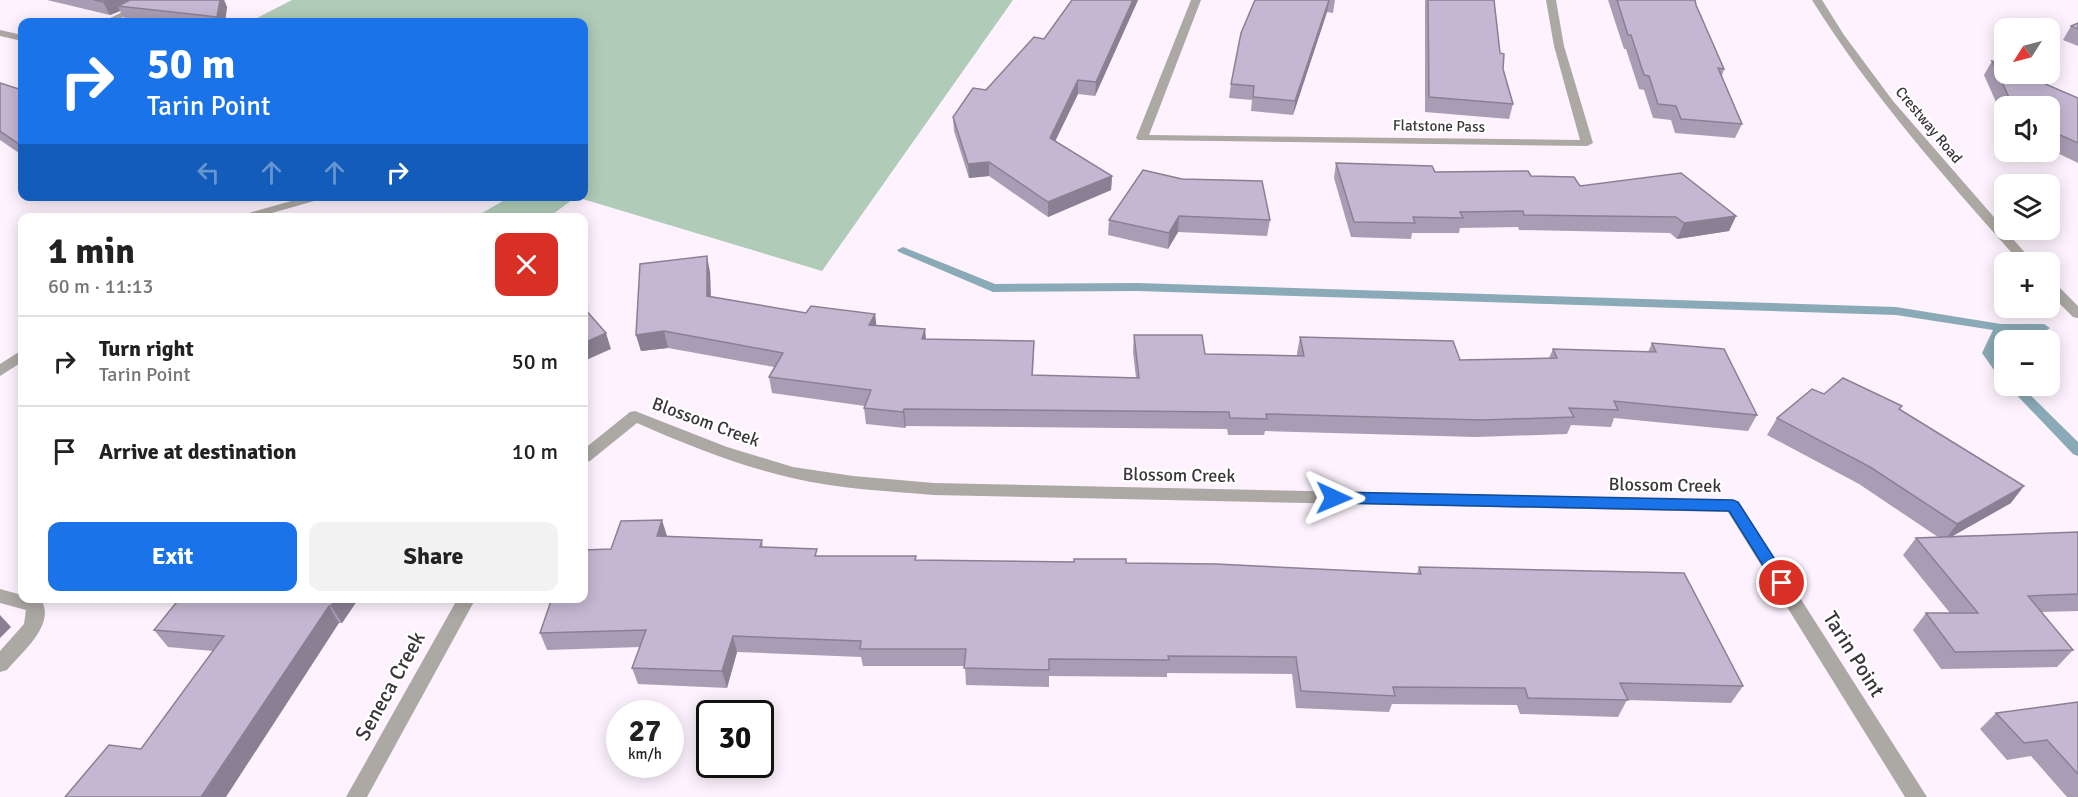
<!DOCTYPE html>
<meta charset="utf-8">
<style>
:root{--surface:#fff;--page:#f2f2f2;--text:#222;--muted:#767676;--line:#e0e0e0;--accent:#1a73e8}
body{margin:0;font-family:Signika,sans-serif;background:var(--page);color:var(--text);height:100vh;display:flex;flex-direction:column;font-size:22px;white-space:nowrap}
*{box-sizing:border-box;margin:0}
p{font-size:20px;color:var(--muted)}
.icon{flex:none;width:33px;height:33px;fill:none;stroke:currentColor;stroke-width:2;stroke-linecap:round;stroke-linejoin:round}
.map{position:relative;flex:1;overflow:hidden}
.drawer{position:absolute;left:18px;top:213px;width:570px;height:390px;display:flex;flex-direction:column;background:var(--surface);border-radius:12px;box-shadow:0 3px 15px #0003}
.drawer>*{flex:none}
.banner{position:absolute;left:18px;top:18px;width:570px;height:183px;border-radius:12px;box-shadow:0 3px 15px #0003;background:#1a73e8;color:#fff;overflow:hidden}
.needle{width:39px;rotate:234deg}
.buttons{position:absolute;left:1994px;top:18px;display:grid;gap:12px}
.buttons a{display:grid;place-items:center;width:66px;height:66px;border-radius:12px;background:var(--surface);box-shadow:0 3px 15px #0003;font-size:30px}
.speed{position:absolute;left:606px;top:700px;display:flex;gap:12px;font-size:30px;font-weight:700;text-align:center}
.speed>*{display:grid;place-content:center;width:78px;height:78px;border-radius:50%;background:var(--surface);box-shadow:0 3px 15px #0003;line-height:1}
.speed small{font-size:15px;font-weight:400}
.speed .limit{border:3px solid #111;border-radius:9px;background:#fff;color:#111}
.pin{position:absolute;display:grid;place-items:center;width:51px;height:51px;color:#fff;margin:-26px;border:3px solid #fff;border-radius:50%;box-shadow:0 2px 6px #0007}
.me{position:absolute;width:66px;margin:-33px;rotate:91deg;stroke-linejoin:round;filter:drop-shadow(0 0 4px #0008)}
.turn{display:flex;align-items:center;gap:21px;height:126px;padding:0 30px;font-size:27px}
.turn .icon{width:78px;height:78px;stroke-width:2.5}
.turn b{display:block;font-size:42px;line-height:51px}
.lanes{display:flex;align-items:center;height:57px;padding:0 30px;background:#0003;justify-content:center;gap:30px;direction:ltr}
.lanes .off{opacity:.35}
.round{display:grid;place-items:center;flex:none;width:63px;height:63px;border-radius:12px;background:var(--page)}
.overview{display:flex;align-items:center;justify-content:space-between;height:102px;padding:0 30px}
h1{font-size:36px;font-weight:700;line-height:45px}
.cta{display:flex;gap:12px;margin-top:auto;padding:12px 30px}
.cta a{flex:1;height:69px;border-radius:12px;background:var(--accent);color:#fff;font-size:24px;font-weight:700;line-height:69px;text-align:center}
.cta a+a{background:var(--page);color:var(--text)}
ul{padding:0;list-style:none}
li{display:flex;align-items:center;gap:18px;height:90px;padding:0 30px;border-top:2px solid var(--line)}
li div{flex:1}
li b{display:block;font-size:22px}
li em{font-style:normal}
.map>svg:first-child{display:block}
</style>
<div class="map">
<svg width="2078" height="797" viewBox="0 0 2078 797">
<rect width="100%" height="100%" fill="#fdf2fd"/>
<path fill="#b0cbb7" d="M292,0h721l-191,271 -246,-74 -27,20h-74l35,-20 74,-1v-174h-335z"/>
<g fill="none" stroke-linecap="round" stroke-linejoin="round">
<g fill="#89aab6" fill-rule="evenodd">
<path d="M903,247l92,37 142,-1 759,24 105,17h43l6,4 -6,4h-39l-10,21 9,12v13l-5,-1 -17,-24 11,-23 -97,-15 -759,-24 -144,1 -94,-40 -2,-2z"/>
<path d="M2008,386h13l57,56v14l-5,-2z"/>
</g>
<g fill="#aca8a3" fill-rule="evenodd">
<path d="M309,196h23l-78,22h-23z"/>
<path d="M22,350v12l-22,14v-12z"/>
<path d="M0,589l22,6v3l20,3c13,25 -21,52 -35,69l-7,2v-21l24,-27 2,-14 -26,-7z"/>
</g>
<g fill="#aca8a3" fill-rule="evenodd">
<path d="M147,0h12l-46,22h-11z"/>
<path d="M1191,0h10l-52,135 431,5 -26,-94 -8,-46h10l8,46 29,97 -6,3 -449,-6 -2,-2z"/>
<path d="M0,30l22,5v6l-22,-5z"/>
<path d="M635,411l92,36 66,20 60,9 81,7 799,17 6,2 188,295h-22l-177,-285 -794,-17c-47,-4 -95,-6 -142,-17 -53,-12 -105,-33 -155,-55l-47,38 -6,1v-13l46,-37z"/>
<path d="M458,598h18l-109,199h-21z"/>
</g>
<g fill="#aca8a3" fill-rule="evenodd">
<path d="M1812,0h10l22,35 49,66 140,161h-13c-74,-83 -148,-166 -208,-262z"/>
<path d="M2049,281l5,1 24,24v12l-5,-1 -24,-24z"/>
</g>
</g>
<g fill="#a99db5">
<path d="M47,0h177l3,7 -2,15h-71l-29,-3 -5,-8 -10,4z"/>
<path d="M1072,0h66l-43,96 -17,-2 -23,47 57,35 -1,14 -63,27 -59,-41 -20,2 -15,-47 -1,-14 91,-78z"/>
<path d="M1255,0h80l-2,13 -6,-1 -34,103 -42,-4 1,-11 -23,-2 2,-14z"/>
<path d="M1425,0h69l6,53 3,16 10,35 -4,15 -84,-7z"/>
<path d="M1608,0h87l1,5 28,64 -2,7 20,48 -7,14 -60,-5 -4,-13 -18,-2 -9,-28 -5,-1 -13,-40h-2z"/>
<path d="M2078,23v23l-15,-6 8,-14z"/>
<path d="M1992,61l86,37v65l-29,-14v-43h-45v14l-20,-45z"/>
<path d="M0,83l22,7v65l-22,-15z"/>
<path d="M1336,163l99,9 96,4 49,10 156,30 -7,15 -52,8 -7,-6 -151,-3 -1,-3 -58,1 -1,5h-47l-1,6 -60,-2 -17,-59z"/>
<path d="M1143,170l127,50 -3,16 -89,-4 -10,17 -60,-14 1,-15z"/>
<path d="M710,272l1,25 95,16 69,1 1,11 49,4 1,10 108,2 -1,35 103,2 -3,-26 1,-17 71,19 92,2v-3l3,-16 160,23 89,-2 4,-9 95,3 4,-9 105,72 -9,16 -134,-13 -3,9 -40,-2 -4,9 -91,3 -211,-6 -1,4h-36l-1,-6 -321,-3 -1,2 -39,-4 -2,-16 1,-2 -93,-13 -3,-16 5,-10 -106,-19 -27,3 -5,-16z"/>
<path d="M1824,394l76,16 111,93 -59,33 126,-4v79l-37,1 32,38 -16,17 -116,2 -28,-39 13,-17h24l-47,-58 13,-17 22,-1 -79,-53 -92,-49 10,-17z"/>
<path d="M762,540l1,7 55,9 98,4 210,3 291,11 2,-7 324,119 -12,17 -104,-3 -9,17 -98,-3 -3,-9 -125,-1 -3,8 -93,-4 -4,-34 -125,-1v4l-118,-1v11l-83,-2 -1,-19h-102l-2,-9 -124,-5 -10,36 -89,-4 -6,-16 8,-21 -93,3 -7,-17 71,-84z"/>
<path d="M180,598h179l-17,25h-3l-198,126 72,-98 -45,-4 -14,-17z"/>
<path d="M2078,702v95h-11l-36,-41 -24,4 -27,-31 16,-16z"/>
</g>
<g fill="#8a8093">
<path d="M108,0h34l-24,6 2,5 -10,4 -7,-13z"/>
<path d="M220,0h4l3,7 -2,15h-6l-2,-5z"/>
<path d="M1133,0h5l-43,96 1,-14z"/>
<path d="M1329,0l-2,12 -34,103 2,-14z"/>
<path d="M1078,80v14l-28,58v-14z"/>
<path d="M989,162v14l-20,2 -1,-14z"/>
<path d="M1112,176l-1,14 -63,27v-15z"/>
<path d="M1179,216l-1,16 -10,17 1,-16z"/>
<path d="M1736,216l-7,15 -52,8 7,-16z"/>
<path d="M707,256l3,16 1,40 -4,-16z"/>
<path d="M875,314l2,16 -8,-5z"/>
<path d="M925,329l1,17 -4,-7z"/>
<path d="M664,331l4,17 -27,3 -5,-16z"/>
<path d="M606,333l5,16 -27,12v-18z"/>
<path d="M904,409l2,17 -1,2 -2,-16z"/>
<path d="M2024,486l-13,17 -67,38 13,-17z"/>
<path d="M662,520l5,16h-10z"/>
<path d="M337,598h22l-17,25 -11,-17z"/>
<path d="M329,606l10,17 -113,174h-25z"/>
<path d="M0,615l11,12 -11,11z"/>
<path d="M733,636l4,16 -10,36 -5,-17z"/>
</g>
<g fill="#c5b7d2" stroke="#8a8093" stroke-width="1.5">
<path d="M94,0h14l-5,2z"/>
<path d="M130,0h90l-3,17 -99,-11z"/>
<path d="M1072,0h61l-37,82 -18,-2 -28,58 62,38 -64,26 -59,-40 -21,2 -15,-47 20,-29 13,2 48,-53 10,2z"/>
<path d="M1255,0h74l-34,101 -42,-4 1,-11 -23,-2 10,-51z"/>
<path d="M1428,0h66l6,53 4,1 -1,15 10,35 -84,-7z"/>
<path d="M1617,0h78l1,5 28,64 -6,-1 24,56 -61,-5 -5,-13 -18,-2 -9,-28 -5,-1 -13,-40h-3z"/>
<path d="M2078,23v6l-7,-3z"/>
<path d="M1992,61l12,5v8h18l56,24v45l-29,-13v-24h-36z"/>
<path d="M0,83l22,7v56l-22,-15z"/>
<path d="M1336,163l96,3 3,6 93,-1 3,5 43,1 6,9 101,-13 55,43 -52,7 -8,-6 -152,-2 -1,-4 -63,1 3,6 -50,-1 2,6 -61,-1z"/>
<path d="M1143,170l39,9 80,2 8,39 -91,-4 -10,17 -60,-13z"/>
<path d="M707,256v40l99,17 5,-7 64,8 -6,11 56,4 -3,10 112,2 -2,34 107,3 -5,-43h68l3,19 99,2 -4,-19 153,4 7,19 97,-2 -4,-9 103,3 -4,-9 72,6 33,66 -143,-14 4,9 -49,-2 5,9 -92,3 -216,-6 1,5 -37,-1 -1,-6 -325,-3 -1,3 -39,-4 7,-18 -102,-13 14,-24 -119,-22 -28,4 4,-71z"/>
<path d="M584,308l22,25 -22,10z"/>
<path d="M1843,378l59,28 -3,3 125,77 -67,38 -87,-57 -93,-49 35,-29 12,5z"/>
<path d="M662,520l-5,16 105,4 -2,7 57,2 -2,7h101l-1,4 159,2v-3h52v4l90,1 205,10 -2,-7 265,6 59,113 -123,-3 8,17 -100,-2 -3,-10 -132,-1 2,9 -94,-5 -5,-34 -128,-1 1,4 -120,-1v11l-85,-2 2,-19h-106l1,-8 -128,-5 -11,35 -90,-3 14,-38 -106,3 12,-35h32v-48l27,-1 10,-28z"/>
<path d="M2078,532v62l-50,2 45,54 -118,2 -29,-39h52l-62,-75z"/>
<path d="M180,598h157l-6,8h-2l-128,191h-136l44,-52 32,4 83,-113 -70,-6z"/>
<path d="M2078,702v72l-31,-34 -23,3 -28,-30z"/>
</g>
<path fill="#1a73e8" stroke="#114b97" stroke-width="1.5" d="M1334,492l399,8 5,2 52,81 -2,5 -6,2 -5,-2 -48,-77 -395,-8 -6,-2 -2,-3 2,-4z"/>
<g text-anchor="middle" stroke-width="4.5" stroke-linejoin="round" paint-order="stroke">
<g font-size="15" fill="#3a363a" stroke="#fff">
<text transform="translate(1929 125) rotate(50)" y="5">Crestway Road</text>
<text transform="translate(1439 126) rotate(1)" y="5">Flatstone Pass</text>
</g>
<g font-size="18" fill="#3a363a" stroke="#fff">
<text transform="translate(706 422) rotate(20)" y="6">Blossom Creek</text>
<text transform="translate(1179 475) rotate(1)" y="6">Blossom Creek</text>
<text transform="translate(1665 485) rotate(1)" y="6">Blossom Creek</text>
</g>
<g font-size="21" fill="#3a363a" stroke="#fff">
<text transform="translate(1854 654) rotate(58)" y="7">Tarin Point</text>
<text transform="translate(390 686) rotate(-61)" y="7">Seneca Creek</text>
</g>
</g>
</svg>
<div class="buttons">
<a><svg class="needle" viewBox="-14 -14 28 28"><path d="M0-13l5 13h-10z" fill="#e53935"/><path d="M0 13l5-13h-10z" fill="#767676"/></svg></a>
<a><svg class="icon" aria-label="sound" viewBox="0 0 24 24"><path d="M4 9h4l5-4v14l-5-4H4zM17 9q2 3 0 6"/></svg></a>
<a><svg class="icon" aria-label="layers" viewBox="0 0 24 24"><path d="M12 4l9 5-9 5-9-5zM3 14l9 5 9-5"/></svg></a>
<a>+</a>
<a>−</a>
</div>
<div class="speed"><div>27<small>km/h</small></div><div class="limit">30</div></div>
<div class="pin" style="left:1782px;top:583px;background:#d93025"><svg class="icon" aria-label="arrive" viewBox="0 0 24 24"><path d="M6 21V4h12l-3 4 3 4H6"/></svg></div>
<svg class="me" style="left:1334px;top:498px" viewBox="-20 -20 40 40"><path d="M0-17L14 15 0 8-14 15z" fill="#1a73e8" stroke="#fff" stroke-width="4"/></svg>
<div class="banner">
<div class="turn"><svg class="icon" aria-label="right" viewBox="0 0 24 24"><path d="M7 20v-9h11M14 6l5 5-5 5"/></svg><div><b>50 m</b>Tarin Point</div></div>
<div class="lanes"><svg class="icon off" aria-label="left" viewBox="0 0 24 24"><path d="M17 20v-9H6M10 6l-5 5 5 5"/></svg><svg class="icon off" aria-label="ahead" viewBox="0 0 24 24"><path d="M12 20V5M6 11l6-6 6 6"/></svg><svg class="icon off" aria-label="ahead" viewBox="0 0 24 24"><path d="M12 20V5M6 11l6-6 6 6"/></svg><svg class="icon" aria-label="right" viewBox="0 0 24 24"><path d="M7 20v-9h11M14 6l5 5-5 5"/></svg></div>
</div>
<section class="drawer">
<div class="overview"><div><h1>1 min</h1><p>60 m · 11:13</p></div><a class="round" style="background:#d93025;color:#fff"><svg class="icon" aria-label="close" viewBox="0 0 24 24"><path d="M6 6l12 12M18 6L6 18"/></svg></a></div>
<ul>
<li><svg class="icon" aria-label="right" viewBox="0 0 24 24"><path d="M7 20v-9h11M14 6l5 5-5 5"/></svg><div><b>Turn right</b><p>Tarin Point</p></div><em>50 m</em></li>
<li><svg class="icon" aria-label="arrive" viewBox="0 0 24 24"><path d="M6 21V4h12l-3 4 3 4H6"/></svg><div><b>Arrive at destination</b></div><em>10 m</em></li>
</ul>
<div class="cta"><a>Exit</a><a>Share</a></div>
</section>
</div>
